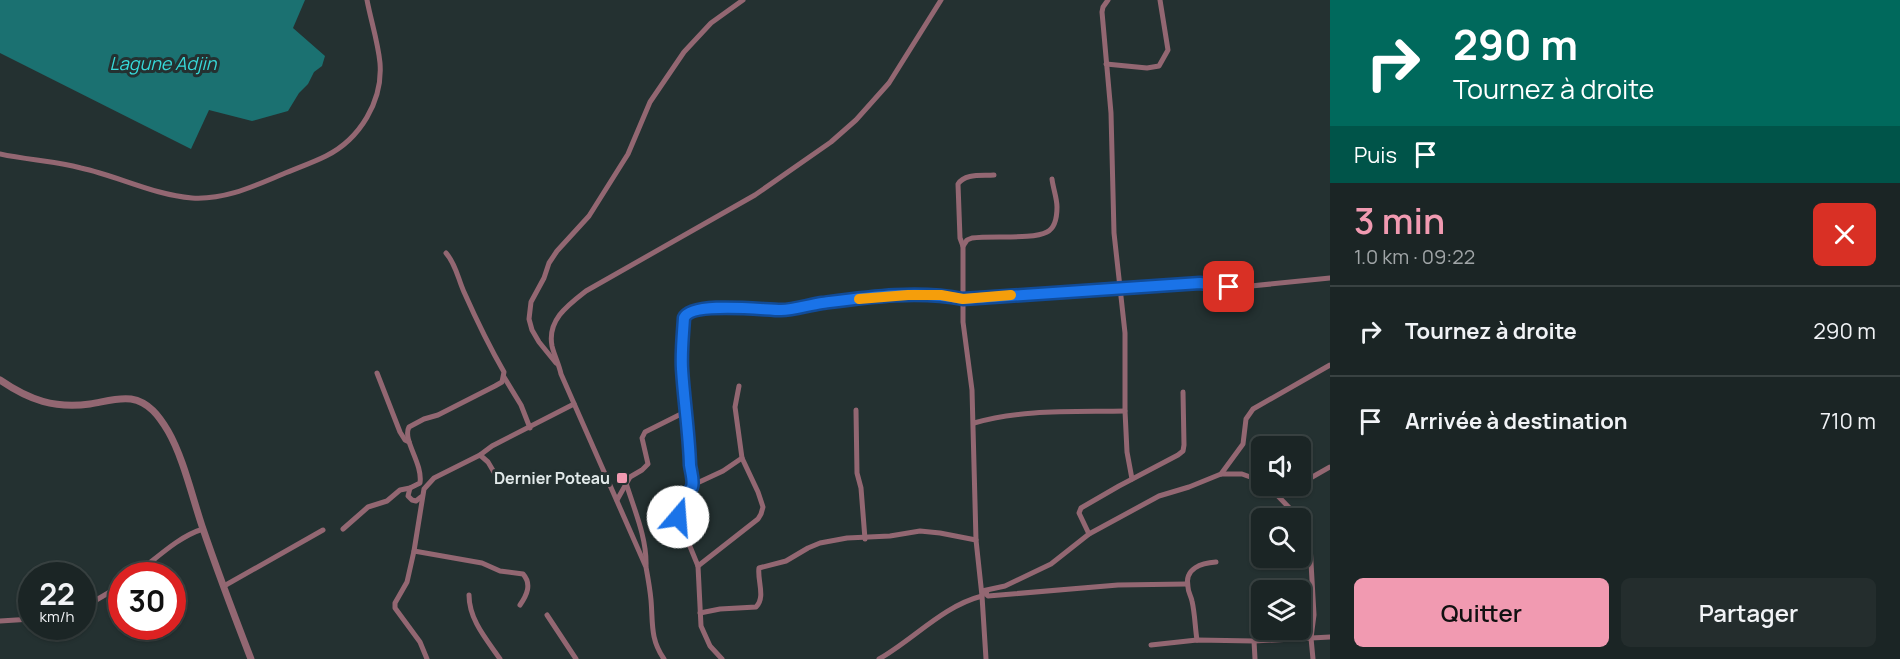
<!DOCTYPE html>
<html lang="fr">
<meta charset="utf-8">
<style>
:root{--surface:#1b2525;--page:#242d2d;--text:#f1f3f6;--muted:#a0a5a7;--line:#394242;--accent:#f19ab1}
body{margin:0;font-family:Manrope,sans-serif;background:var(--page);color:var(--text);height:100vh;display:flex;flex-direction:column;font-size:22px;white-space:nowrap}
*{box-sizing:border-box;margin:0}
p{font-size:20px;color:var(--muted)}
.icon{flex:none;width:33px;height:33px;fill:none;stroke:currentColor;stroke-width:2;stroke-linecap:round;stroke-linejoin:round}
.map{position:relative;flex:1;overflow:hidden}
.drawer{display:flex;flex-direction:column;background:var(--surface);width:570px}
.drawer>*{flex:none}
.top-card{background:#00695c;color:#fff;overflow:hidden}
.fabs{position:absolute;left:1251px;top:436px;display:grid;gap:12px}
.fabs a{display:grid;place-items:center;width:60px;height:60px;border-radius:9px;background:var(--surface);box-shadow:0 2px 4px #0004,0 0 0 2px var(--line);font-size:30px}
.speed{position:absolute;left:18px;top:562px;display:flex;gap:12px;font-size:30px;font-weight:700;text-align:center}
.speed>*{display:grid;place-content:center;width:78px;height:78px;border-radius:50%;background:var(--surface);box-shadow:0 2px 4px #0004,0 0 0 2px var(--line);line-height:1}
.speed small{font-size:15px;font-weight:400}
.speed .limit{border:9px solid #d22;background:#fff;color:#111}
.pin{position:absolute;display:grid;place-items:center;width:51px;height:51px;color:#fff;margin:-26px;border-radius:12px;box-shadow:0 3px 9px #0006}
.me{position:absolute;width:66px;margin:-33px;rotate:18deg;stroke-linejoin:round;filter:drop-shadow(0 0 4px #0008)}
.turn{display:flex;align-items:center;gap:21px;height:126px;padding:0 24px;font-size:27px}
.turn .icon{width:78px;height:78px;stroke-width:2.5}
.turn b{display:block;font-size:42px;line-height:51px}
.then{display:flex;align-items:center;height:57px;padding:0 24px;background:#0003;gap:12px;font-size:22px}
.round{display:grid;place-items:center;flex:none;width:63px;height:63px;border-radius:9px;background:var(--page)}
.headline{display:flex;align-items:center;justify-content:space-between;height:102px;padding:0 24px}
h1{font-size:36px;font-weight:600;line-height:45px;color:var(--accent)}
.primary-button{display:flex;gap:12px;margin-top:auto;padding:12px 24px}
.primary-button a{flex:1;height:69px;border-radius:9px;background:var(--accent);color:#111;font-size:24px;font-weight:600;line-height:69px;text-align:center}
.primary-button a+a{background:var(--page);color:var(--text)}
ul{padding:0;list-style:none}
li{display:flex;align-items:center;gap:18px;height:90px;padding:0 24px;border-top:2px solid var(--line)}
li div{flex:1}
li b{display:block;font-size:22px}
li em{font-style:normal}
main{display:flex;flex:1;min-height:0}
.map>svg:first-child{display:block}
</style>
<main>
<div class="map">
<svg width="1330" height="659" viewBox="0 0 1330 659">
<rect width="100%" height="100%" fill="#243131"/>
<path fill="#1b7171" d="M0,0h305l-12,28 32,28 -3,10 -8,6 -6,12 -9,9 -11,18 -36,10 -43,-11 -18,39 -191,-96z"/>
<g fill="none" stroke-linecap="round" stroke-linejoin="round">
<g stroke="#936772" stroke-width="5">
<path d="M1108,0l-5,7 -1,5 9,101 3,120 11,100v78l2,41 5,27"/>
<path d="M1106,64l41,4 12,-2 9,-16 -8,-50"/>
<path d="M0,154c27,6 55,7 81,14 37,8 73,27 111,30 33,2 62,-12 91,-24 14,-6 29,-11 43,-18 34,-17 57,-55 54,-93 -2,-21 -9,-42 -13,-63"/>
<path d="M963,246l4,-6 5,-2c19,-3 60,2 75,-6 8,-4 10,-16 10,-25 0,-9 -4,-19 -5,-28"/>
<path d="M556,363l-17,-21 -7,-12 -3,-11 2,-17 13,-24 5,-15 8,-12 32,-35 39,-62 22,-52 34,-50 27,-29 32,-23"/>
<path d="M377,373l23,59 5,8 4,2"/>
<path d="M504,377l17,28 9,23"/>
<path d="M856,410l1,63 4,15 4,51"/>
<path d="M685,412l6,37 -1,17 3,19"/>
<path d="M974,423c48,-14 100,-11 151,-12"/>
<path d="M480,455l12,-9 82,-42"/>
<path d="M1221,474l22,-30 3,-25 7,-10 77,-44"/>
<path d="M626,483c8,26 21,55 20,83"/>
<path d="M1300,484l30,-17"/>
<path d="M1263,486l14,9 20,-9"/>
<path d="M410,488l-2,8 4,4 4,1 5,-4"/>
<path d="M1277,495l23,24"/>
<path d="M617,500l13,-23 12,-7 6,-6 -6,-26 3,-6 40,-20 1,-10 -4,-36 2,-48c8,-17 79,-8 97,-8 13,0 27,-5 41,-7 46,-6 95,-13 141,-4l237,-16 41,4 89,-9"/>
<path d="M1300,519l6,10 4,16 4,70 -3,23 2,21"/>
<path d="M343,529l25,-22 19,-6 13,-11 10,-2 10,-5c3,-20 -18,-43 -11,-56l15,-8 14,-4 57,-29 7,-4 2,-10c-15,-26 -28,-53 -40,-80 -6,-13 -8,-28 -18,-39"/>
<path d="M1089,534l-10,-21 2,-5 38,-22 59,-31 5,-4 1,-6 -1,-53"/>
<path d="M414,551l68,12 18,8 23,3c9,10 4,21 -3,31"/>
<path d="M698,566l60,-47 3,-5 2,-7 -5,-15 -16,-34 -7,-51 4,-21"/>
<path d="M133,576c22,-16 44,-39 70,-47"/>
<path d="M224,586l99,-56"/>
<path d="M982,591l23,-5 46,-22 38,-30 70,-38 30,-9 32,-13h21l11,4 9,7"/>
<path d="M987,591l-1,3 2,2 130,-11 69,-1"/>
<path d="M469,595c0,25 18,45 31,64"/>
<path d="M82,605l9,-2 31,-18"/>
<path d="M700,613l20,-4 36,-2c10,-10 1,-27 3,-39l27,-7 22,-13 12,-5 27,-5 43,-2 30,-5 20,2 36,7"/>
<path d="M547,615l29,44"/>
<path d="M0,621l32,-2"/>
<path d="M1197,640c-2,-13 -2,-26 -5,-39 -1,-5 -4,-9 -4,-14 -4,-19 14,-24 28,-25"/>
<path d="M1254,641l1,18"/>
<path d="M1151,645l46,-5 57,1 76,-4"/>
<path d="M427,659l-7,-17 -25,-34v-5l12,-21 7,-31 10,-62 10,-11 46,-23 8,7 13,22"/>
<path d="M664,659c-14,-20 -11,-36 -13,-59 -1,-11 -3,-22 -5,-33l-85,-193c-2,-10 -7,-19 -9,-28 -5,-26 16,-41 34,-55l169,-96 76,-53 25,-22 33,-37 52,-83"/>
<path d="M722,659l-12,-13 -9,-20 -3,-60 -25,-61 1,-3 16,-11 5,-7 28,-13 19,-13"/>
<path d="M879,659c35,-20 64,-53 103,-63"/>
<path d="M986,659l-4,-63 -6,-56 -4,-150 -9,-68v-76l-3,-8 -2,-54c7,-11 24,-8 36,-9"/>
</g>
<path stroke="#936772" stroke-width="7" d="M0,380c29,20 55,29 90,24 13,-2 28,-7 41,-5 18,3 28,17 37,32 15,26 24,65 34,95 15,44 32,89 49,133"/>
</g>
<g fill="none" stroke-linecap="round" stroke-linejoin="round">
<g stroke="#114b97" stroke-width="15">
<path id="route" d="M678,517l-5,-12 1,-3c6,-4 15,-8 18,-15 2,-6 -1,-15 -2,-22 -1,-33 -6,-64 -8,-96 -1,-17 1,-35 2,-51 8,-17 79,-8 97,-8 13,0 27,-5 41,-7 46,-6 95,-13 141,-4l237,-16 29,4"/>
</g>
<use href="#route" stroke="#1a73e8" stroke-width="10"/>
<path stroke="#f59e0b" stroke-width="10" d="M859,299l49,-4h33l22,4 48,-4"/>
</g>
<rect fill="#f19ab1" stroke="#243131" stroke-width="2" x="616" y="472" width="12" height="12" rx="3"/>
<g text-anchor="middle" stroke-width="6" stroke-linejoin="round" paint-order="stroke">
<g font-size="16" font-weight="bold" fill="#e2eaea" stroke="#243131" text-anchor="end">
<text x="610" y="484">Dernier Poteau</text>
</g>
<g font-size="18" font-style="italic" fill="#37d9d9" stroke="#243131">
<text x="163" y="70">Lagune Adjin</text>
</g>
</g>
</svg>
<div class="fabs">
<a><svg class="icon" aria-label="sound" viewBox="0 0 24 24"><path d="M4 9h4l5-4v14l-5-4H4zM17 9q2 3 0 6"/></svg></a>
<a><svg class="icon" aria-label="search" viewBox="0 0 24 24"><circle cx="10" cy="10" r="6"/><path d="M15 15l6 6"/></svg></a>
<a><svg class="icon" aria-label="layers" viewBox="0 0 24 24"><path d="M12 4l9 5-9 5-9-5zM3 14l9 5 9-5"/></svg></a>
</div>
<div class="speed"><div>22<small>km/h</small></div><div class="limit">30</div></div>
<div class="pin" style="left:1229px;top:287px;background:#d93025"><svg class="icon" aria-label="arrive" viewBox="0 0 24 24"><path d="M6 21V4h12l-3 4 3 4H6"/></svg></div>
<svg class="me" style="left:678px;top:517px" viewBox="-20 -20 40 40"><circle r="19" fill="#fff"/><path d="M0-13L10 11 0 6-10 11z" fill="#1a73e8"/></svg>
</div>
<section class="drawer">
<div class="top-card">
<div class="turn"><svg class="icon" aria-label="right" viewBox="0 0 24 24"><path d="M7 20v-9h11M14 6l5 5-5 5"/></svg><div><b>290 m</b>Tournez à droite</div></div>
<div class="then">Puis<svg class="icon" aria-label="arrive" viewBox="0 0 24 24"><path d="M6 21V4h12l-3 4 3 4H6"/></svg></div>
</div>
<div class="headline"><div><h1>3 min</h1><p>1.0 km · 09:22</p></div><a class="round" style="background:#d93025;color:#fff"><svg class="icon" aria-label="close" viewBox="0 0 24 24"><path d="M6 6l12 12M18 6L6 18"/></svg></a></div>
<ul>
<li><svg class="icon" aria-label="right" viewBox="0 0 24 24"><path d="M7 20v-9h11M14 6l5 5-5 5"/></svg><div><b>Tournez à droite</b></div><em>290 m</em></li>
<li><svg class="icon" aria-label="arrive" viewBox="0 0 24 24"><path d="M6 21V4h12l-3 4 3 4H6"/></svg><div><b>Arrivée à destination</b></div><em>710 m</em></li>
</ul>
<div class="primary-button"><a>Quitter</a><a>Partager</a></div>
</section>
</main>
